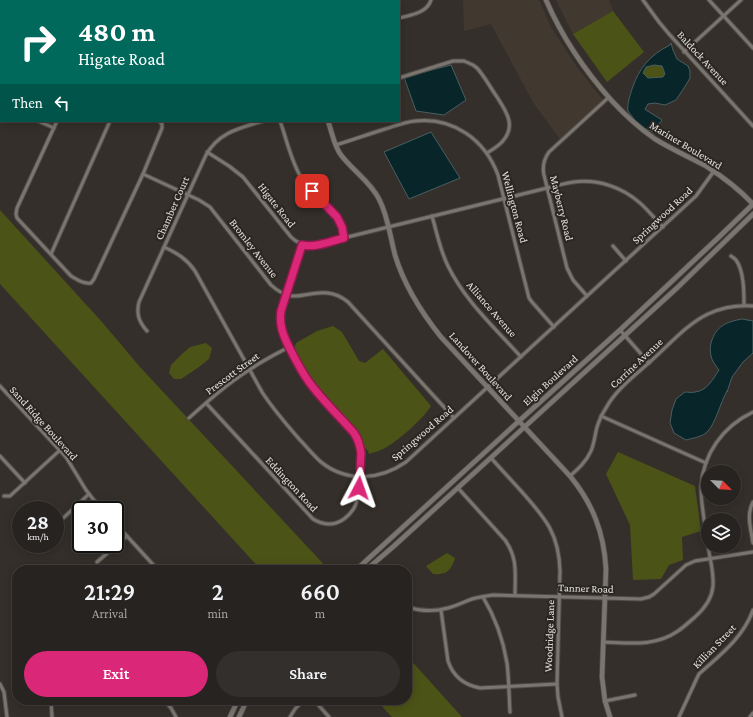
<!DOCTYPE html>
<style>
:root{--surface:#272320;--page:#332f2d;--text:#f1f3f6;--muted:#a4a4a5;--line:#43403e;--accent:#db2777}
body{margin:0;font-family:"Crimson Pro",serif;background:var(--page);color:var(--text);height:100vh;display:flex;flex-direction:column;font-size:15px;white-space:nowrap}
*{box-sizing:border-box;margin:0}
p{font-size:13px;color:var(--muted)}
.icon{flex:none;width:22px;height:22px;fill:none;stroke:currentColor;stroke-width:2;stroke-linecap:round;stroke-linejoin:round}
.map{position:relative;flex:1;overflow:hidden}
.details{position:absolute;left:12px;top:565px;width:400px;height:140px;display:flex;flex-direction:column;background:var(--surface);border-radius:16px;box-shadow:0 2px 10px #0003,0 0 0 1px var(--line)}
.details>*{flex:none}
.hud{position:absolute;left:0px;top:0px;width:400px;height:122px;box-shadow:0 2px 10px #0003,0 0 0 1px var(--line);background:#00695c;color:#fff;overflow:hidden}
.needle{width:26px;rotate:114deg}
.tools{position:absolute;left:701px;top:465px;display:grid;gap:8px}
.tools a{display:grid;place-items:center;width:40px;height:40px;border-radius:50%;background:var(--surface);box-shadow:0 2px 10px #0003,0 0 0 1px var(--line);font-size:20px}
.speed{position:absolute;left:12px;top:501px;display:flex;gap:8px;font-size:20px;font-weight:700;text-align:center}
.speed>*{display:grid;place-content:center;width:52px;height:52px;border-radius:50%;background:var(--surface);box-shadow:0 2px 10px #0003,0 0 0 1px var(--line);line-height:1}
.speed small{font-size:10px;font-weight:400}
.speed .limit{border:2px solid #111;border-radius:6px;background:#fff;color:#111}
.pin{position:absolute;display:grid;place-items:center;width:34px;height:34px;color:#fff;margin:-17px;border-radius:8px;box-shadow:0 2px 6px #0006}
.me{position:absolute;width:44px;margin:-22px;rotate:4deg;stroke-linejoin:round;filter:drop-shadow(0 0 3px #0008)}
.turn{display:flex;align-items:center;gap:14px;height:84px;padding:0 12px;font-size:18px}
.turn .icon{width:52px;height:52px;stroke-width:2.5}
.turn b{display:block;font-size:28px;line-height:34px}
.then{display:flex;align-items:center;height:38px;padding:0 12px;background:#0003;gap:8px;font-size:15px}
.eta{display:flex;justify-content:space-evenly;align-items:center;height:68px;text-align:center}
.eta b{font-size:24px;font-weight:600;line-height:28px}
.primary-button{display:flex;gap:8px;margin-top:auto;padding:8px 12px}
.primary-button a{flex:1;height:46px;border-radius:24px;background:var(--accent);color:#fff;font-size:16px;font-weight:600;line-height:46px;text-align:center}
.primary-button a+a{background:var(--page);color:var(--text)}
.map>svg:first-child{display:block}
</style>
<div class="map">
<svg width="753" height="717" viewBox="0 0 753 717">
<rect width="100%" height="100%" fill="#342f2a"/>
<g fill="#41382f">
<path d="M463,0h76l12,27 26,40 29,37 -18,14 -25,25 -29,-39 -43,-80 -27,7z"/>
<path d="M556,0h53l4,11 -40,23z"/>
</g>
<g fill="#4c5316">
<path d="M613,11l31,41 -37,30 -34,-48z"/>
<path d="M654,65l8,1 3,8 -2,3 -16,1 -4,-5 3,-6z"/>
<path d="M0,210l102,112 38,45 189,203h-68l-261,-286z"/>
<path d="M333,326l9,6 17,29 6,2 18,-14 48,57c-8,13 -31,33 -44,41 -5,3 -12,5 -18,7l-1,-3 -20,-21 -30,-38 -16,-24 -8,-19 2,-6 21,-12z"/>
<path d="M206,343l6,5 -3,11 -10,8 -18,12h-7l-5,-6 2,-8 11,-11 8,-7z"/>
<path d="M618,452l77,34 6,45 -19,6 1,23 -14,5 -8,14 -28,1 -3,-55 -24,-51z"/>
<path d="M447,553l8,5c-4,13 -9,17 -22,16l-7,-8z"/>
<path d="M407,656l55,61h-70l-16,-17h31z"/>
</g>
<g fill="#08262a" stroke="#4a5e60" fill-rule="evenodd">
<path d="M671,43l2,7 4,9 11,7 2,5v7l-6,10 -8,12 -11,5 -10,-2 -7,1 -3,5 1,1 16,10 -9,12c-13,-5 -17,-10 -25,-21 -1,-8 2,-15 4,-22 7,-21 18,-34 38,-44zM654,65l8,1 3,8 -2,3 -15,1 -5,-5 3,-6z"/>
<path d="M451,65l15,35 -22,15 -28,-4 -12,-34z"/>
<path d="M431,132l29,46 -51,21 -25,-47z"/>
<path d="M742,319l11,2v32l-10,9 -11,15 -5,15v-1c-6,10 -12,34 -20,41 -5,5 -14,6 -21,8l-12,-7 -4,-10 2,-13 4,-11 9,-7c3,0 7,1 10,0 12,-1 18,-13 24,-22 -3,-4 -7,-9 -8,-14 -1,-4 -1,-9 0,-13 5,-17 15,-21 31,-24z"/>
</g>
<g fill="none" stroke-linecap="round" stroke-linejoin="round">
<g stroke="#504c48" stroke-width="5">
<g id="street">
<path d="M24,0l2,1"/>
<path d="M379,0v1"/>
<path d="M643,0l16,22 10,12 84,92"/>
<path d="M709,0l44,48"/>
<path d="M15,1l1,-1"/>
<path d="M75,1v-1"/>
<path d="M133,1v-1"/>
<path d="M192,1v-1"/>
<path d="M279,1l4,-1"/>
<path d="M399,18c12,-3 28,-5 32,-18"/>
<path d="M0,38l1,-2"/>
<path d="M0,49l1,1"/>
<path d="M684,52l57,-52"/>
<path d="M399,78l54,-17h11l9,4 4,3c8,9 13,19 20,29 9,14 20,29 5,45 -4,4 -10,8 -15,11"/>
<path d="M0,104h1"/>
<path d="M38,121l16,7"/>
<path d="M57,121l-40,87 -1,6 1,4 54,58c7,4 12,8 20,7l3,-4 49,-105 19,-46v-4l-3,-3"/>
<path d="M280,121c7,19 11,41 22,58 10,14 26,24 35,39 4,6 5,13 7,20"/>
<path d="M336,145c16,-5 33,-11 49,-16 10,-3 20,-7 30,-8 39,-4 70,19 83,54l31,123 3,4 22,25"/>
<path d="M207,152l22,14 14,11 48,60c7,7 15,9 24,8l232,-57c9,-2 18,-5 27,-6 24,-3 48,5 66,21 8,7 15,16 23,24"/>
<path d="M143,174l56,26 11,7 61,78c23,21 34,5 57,8 8,1 14,4 20,9l106,116"/>
<path d="M432,216c5,17 8,34 16,50 17,35 47,62 73,91"/>
<path d="M613,246l13,15"/>
<path d="M164,247c13,6 23,12 31,24l67,121c11,17 24,32 38,48 7,7 13,15 21,22 26,21 59,18 85,0l290,-266 18,-25"/>
<path d="M51,254l59,-133"/>
<path d="M731,256c1,1 3,2 5,4 8,11 8,32 8,45"/>
<path d="M587,296l-14,-16 -6,-12 -23,-93c-2,-9 0,-16 5,-23l60,-55"/>
<path d="M620,330l29,33"/>
<path d="M147,331c-8,-9 -11,-17 -8,-29l67,-147c13,-23 34,-27 57,-34"/>
<path d="M0,386l66,71 20,33 7,9 10,11"/>
<path d="M206,403l107,116c10,6 21,7 31,0 13,-10 14,-19 15,-35 1,-13 4,-29 0,-42 -5,-12 -17,-22 -25,-31 -20,-22 -33,-38 -45,-65 -6,-12 -10,-21 -8,-35l21,-66"/>
<path d="M601,416l105,47"/>
<path d="M189,418c19,-17 38,-34 60,-48 13,-9 27,-16 40,-23"/>
<path d="M0,456l25,27"/>
<path d="M491,458c10,11 21,23 31,34 24,27 37,42 38,79l-3,113 1,13 4,20"/>
<path d="M570,476c8,-7 16,-14 21,-25 3,-7 4,-16 6,-24 2,-6 5,-13 9,-19 10,-19 31,-34 46,-48 18,-16 35,-36 56,-46 15,-7 30,-9 45,-8"/>
<path d="M458,488l47,52c13,18 10,34 10,55"/>
<path d="M4,496h6l49,-45"/>
<path d="M753,502c-7,13 -2,27 0,41"/>
<path d="M59,522l30,-28"/>
<path d="M115,523l43,47"/>
<path d="M708,543c-3,-18 -7,-37 -7,-56 2,-33 22,-61 52,-75"/>
<path d="M97,562l30,-26"/>
<path d="M483,597c12,20 20,42 24,66 2,16 2,33 3,49"/>
<path d="M407,607c13,4 27,5 41,1 8,-2 16,-6 24,-9 7,-2 14,-3 21,-4l148,4 8,-2 5,-3 32,-29 9,-4 58,-9"/>
<path d="M441,610l7,51c5,15 16,24 32,27l77,-4"/>
<path d="M603,642c26,1 52,5 75,-11 6,-4 11,-9 17,-14 9,-8 17,-18 18,-31 1,-13 -3,-27 -5,-40"/>
<path d="M0,684l4,8 3,25"/>
<path d="M51,700l1,17"/>
<path d="M164,700l7,8 5,9"/>
<path d="M314,700l15,17"/>
<path d="M605,701l30,-6"/>
<path d="M290,717l5,-8 9,-9"/>
<path d="M679,717l18,-39 2,-4c21,-19 44,-36 54,-64"/>
<path d="M750,717l3,-4"/>
</g>
</g>
<g stroke="#504c48" stroke-width="6">
<g id="secondary">
<path d="M290,0v1"/>
<path d="M546,0c16,37 39,71 66,101 13,14 27,27 43,38 16,10 34,18 51,27 17,11 33,23 47,38"/>
<path d="M328,121c4,11 6,25 13,34 12,16 29,26 38,44 9,17 11,37 16,56 9,30 26,57 46,82l129,139c23,28 34,57 36,93l-4,108 3,24 5,16"/>
<path d="M356,570l163,-149 101,-91 99,-93 34,-33"/>
<path d="M366,570l28,-24 284,-259 75,-73"/>
<path d="M230,717l8,-17"/>
<path d="M239,717l8,-17"/>
</g>
</g>
<use href="#street" stroke="#7a756f" stroke-width="3"/>
<use href="#secondary" stroke="#7a756f" stroke-width="4.5"/>
</g>
<g fill="none" stroke-linecap="round" stroke-linejoin="round">
<g stroke="#8e194d" stroke-width="10">
<path id="route" d="M312,191l25,26 5,10 2,11c-13,3 -28,10 -42,7l-21,66c-2,14 2,24 8,36 6,12 12,24 20,35 13,18 30,34 45,51 4,6 6,13 7,20l-2,35"/>
</g>
<use href="#route" stroke="#db2777" stroke-width="7"/>
</g>
<g text-anchor="middle" stroke-width="4" stroke-linejoin="round" paint-order="stroke">
<g font-size="11" fill="#e5e2df" stroke="#2a2621">
<text transform="translate(703 58) rotate(47)" y="4">Baldock Avenue</text>
<text transform="translate(686 145) rotate(31)" y="4">Mariner Boulevard</text>
<text transform="translate(277 205) rotate(52)" y="4">Higate Road</text>
<text transform="translate(515 207) rotate(75)" y="4">Wellington Road</text>
<text transform="translate(172 208) rotate(-66)" y="4">Chamber Court</text>
<text transform="translate(562 208) rotate(76)" y="4">Mayberry Road</text>
<text transform="translate(662 215) rotate(-43)" y="4">Springwood Road</text>
<text transform="translate(254 248) rotate(52)" y="4">Bromley Avenue</text>
<text transform="translate(492 309) rotate(49)" y="4">Alliance Avenue</text>
<text transform="translate(636 363) rotate(-43)" y="4">Corrine Avenue</text>
<text transform="translate(481 366) rotate(48)" y="4">Landover Boulevard</text>
<text transform="translate(232 373) rotate(-36)" y="4">Prescott Street</text>
<text transform="translate(550 380) rotate(-42)" y="4">Elgin Boulevard</text>
<text transform="translate(44 423) rotate(48)" y="4">Sand Ridge Boulevard</text>
<text transform="translate(422 433) rotate(-41)" y="4">Springwood Road</text>
<text transform="translate(292 484) rotate(47)" y="4">Eddington Road</text>
<text transform="translate(586 588) rotate(2)" y="4">Tanner Road</text>
<text transform="translate(549 636) rotate(-88)" y="4">Woodridge Lane</text>
<text transform="translate(714 646) rotate(-46)" y="4">Killian Street</text>
</g>
</g>
</svg>
<div class="tools">
<a><svg class="needle" viewBox="-14 -14 28 28"><path d="M0-13l5 13h-10z" fill="#e53935"/><path d="M0 13l5-13h-10z" fill="#a4a4a5"/></svg></a>
<a><svg class="icon" aria-label="layers" viewBox="0 0 24 24"><path d="M12 4l9 5-9 5-9-5zM3 14l9 5 9-5"/></svg></a>
</div>
<div class="speed"><div>28<small>km/h</small></div><div class="limit">30</div></div>
<div class="pin" style="left:312px;top:191px;background:#d93025"><svg class="icon" aria-label="arrive" viewBox="0 0 24 24"><path d="M6 21V4h12l-3 4 3 4H6"/></svg></div>
<svg class="me" style="left:359px;top:488px" viewBox="-20 -20 40 40"><path d="M0-17L14 15 0 8-14 15z" fill="#db2777" stroke="#fff" stroke-width="4"/></svg>
<div class="hud">
<div class="turn"><svg class="icon" aria-label="right" viewBox="0 0 24 24"><path d="M7 20v-9h11M14 6l5 5-5 5"/></svg><div><b>480 m</b>Higate Road</div></div>
<div class="then">Then<svg class="icon" aria-label="left" viewBox="0 0 24 24"><path d="M17 20v-9H6M10 6l-5 5 5 5"/></svg></div>
</div>
<section class="details">
<div class="eta">
<div><b>21:29</b><p>Arrival</p></div>
<div><b>2</b><p>min</p></div>
<div><b>660</b><p>m</p></div>
</div>
<div class="primary-button"><a>Exit</a><a>Share</a></div>
</section>
</div>
